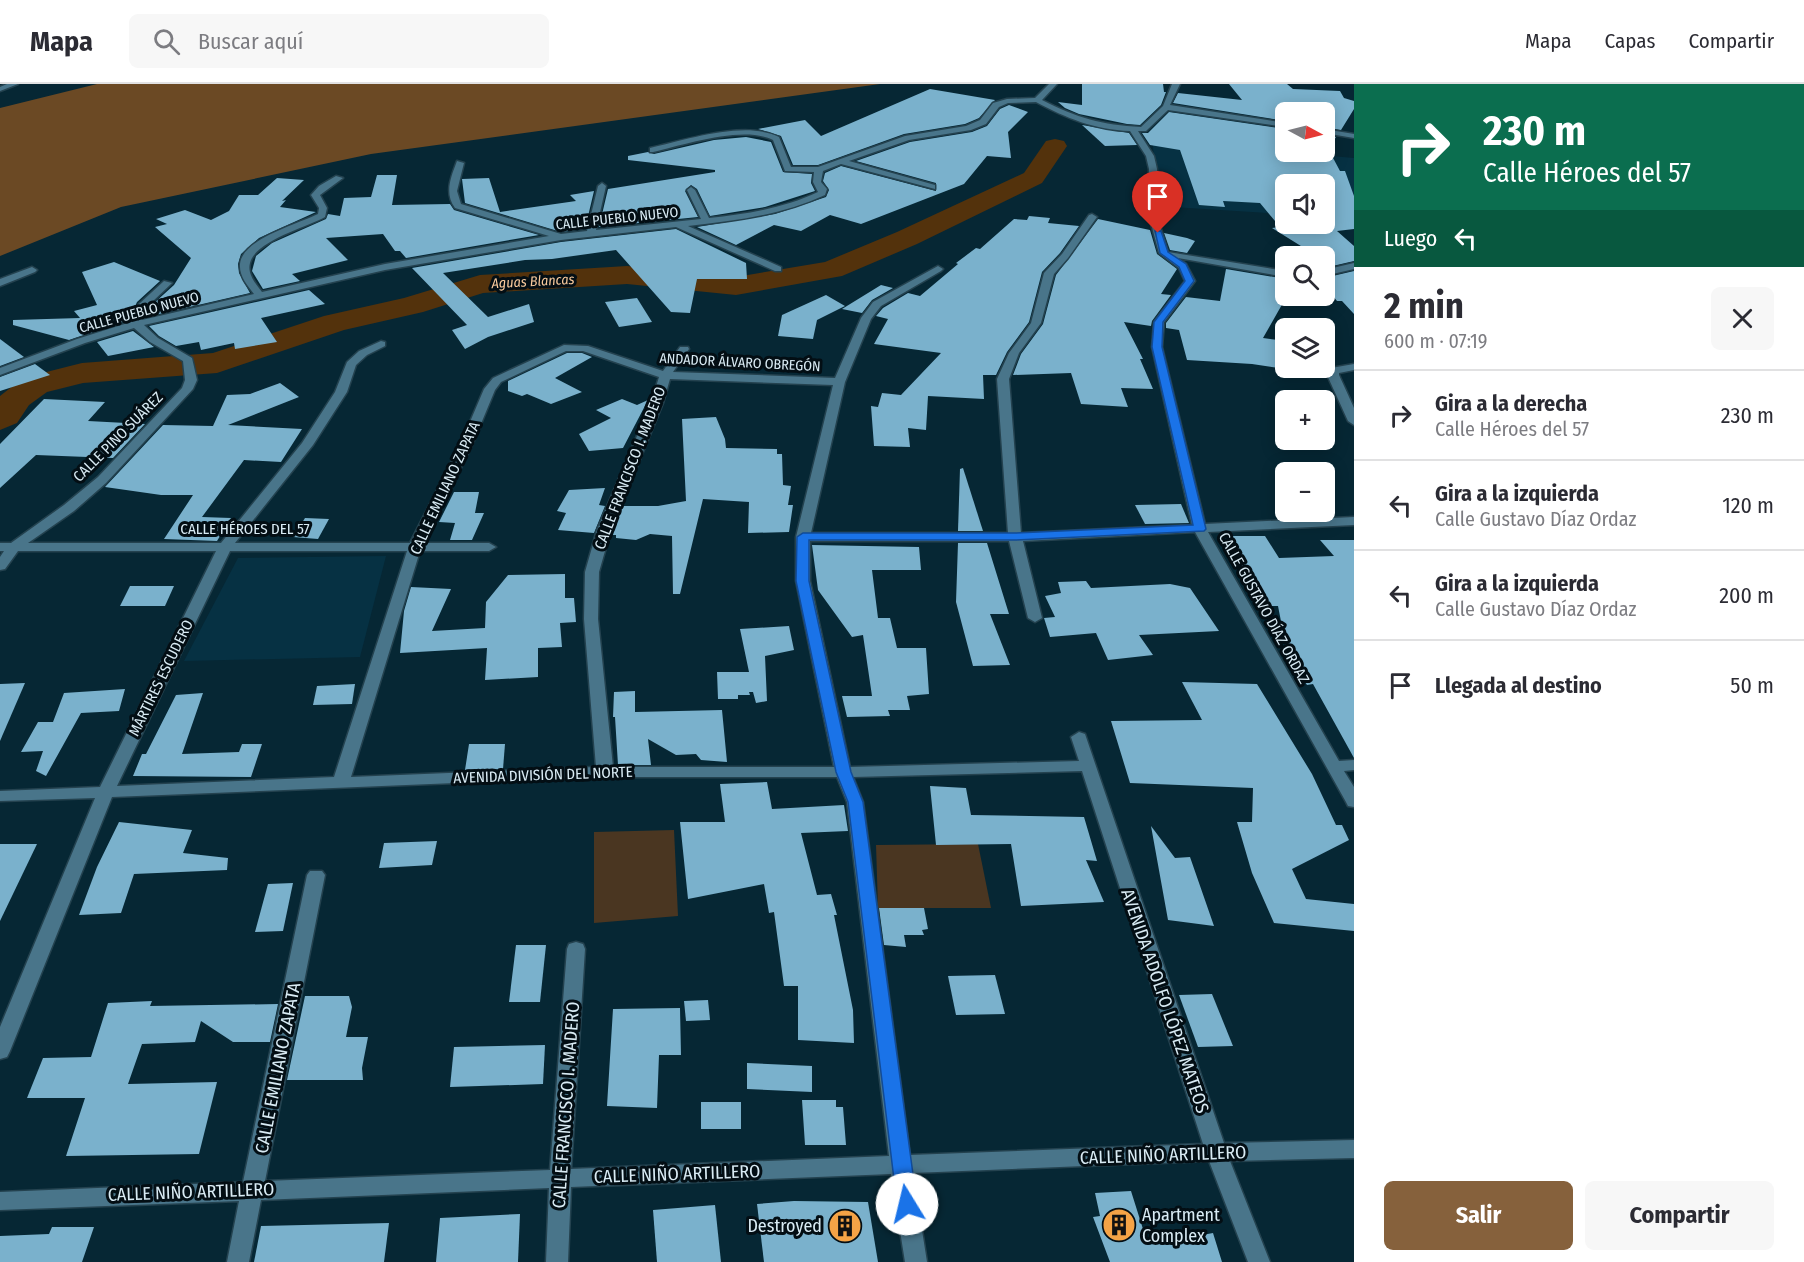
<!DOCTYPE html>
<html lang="es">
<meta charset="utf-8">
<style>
:root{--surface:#fff;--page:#f7f7f7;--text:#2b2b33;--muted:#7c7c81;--line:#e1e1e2;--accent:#86613c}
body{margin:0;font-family:"Fira Sans Condensed",sans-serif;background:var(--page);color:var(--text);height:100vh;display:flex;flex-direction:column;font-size:22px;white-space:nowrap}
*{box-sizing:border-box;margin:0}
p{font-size:20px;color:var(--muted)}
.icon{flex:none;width:33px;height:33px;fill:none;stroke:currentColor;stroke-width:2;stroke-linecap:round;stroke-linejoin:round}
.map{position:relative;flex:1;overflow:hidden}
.drawer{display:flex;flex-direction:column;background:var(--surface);width:450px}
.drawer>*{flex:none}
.hud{background:#0b6e4f;color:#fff;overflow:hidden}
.needle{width:39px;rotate:97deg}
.buttons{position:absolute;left:1275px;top:18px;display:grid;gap:12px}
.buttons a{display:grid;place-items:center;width:60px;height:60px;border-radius:9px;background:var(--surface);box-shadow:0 3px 15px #0003;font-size:30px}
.pin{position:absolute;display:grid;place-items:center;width:51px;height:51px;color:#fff;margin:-62px -26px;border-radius:50% 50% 50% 0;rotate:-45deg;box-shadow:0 0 6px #0007}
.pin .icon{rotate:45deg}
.me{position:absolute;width:66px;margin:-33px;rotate:351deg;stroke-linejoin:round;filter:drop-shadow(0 0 4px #0008)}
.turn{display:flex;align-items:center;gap:21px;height:126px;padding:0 30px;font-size:27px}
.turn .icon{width:78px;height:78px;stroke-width:2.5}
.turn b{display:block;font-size:42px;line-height:51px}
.then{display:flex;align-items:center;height:57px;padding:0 30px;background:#0003;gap:12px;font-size:22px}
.round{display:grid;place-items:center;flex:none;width:63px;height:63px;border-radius:9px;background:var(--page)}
.headline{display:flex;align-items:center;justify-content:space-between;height:102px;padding:0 30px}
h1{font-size:36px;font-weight:700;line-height:45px}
.cta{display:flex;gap:12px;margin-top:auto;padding:12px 30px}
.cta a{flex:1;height:69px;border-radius:9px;background:var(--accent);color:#fff;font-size:24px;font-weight:700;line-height:69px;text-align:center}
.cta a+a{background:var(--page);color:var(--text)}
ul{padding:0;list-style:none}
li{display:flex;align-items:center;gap:18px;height:90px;padding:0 30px;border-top:2px solid var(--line)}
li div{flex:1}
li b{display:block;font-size:22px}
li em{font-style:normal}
header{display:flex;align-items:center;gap:36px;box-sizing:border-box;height:84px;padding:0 30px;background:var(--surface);border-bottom:2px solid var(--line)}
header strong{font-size:28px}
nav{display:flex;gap:33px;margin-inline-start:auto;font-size:21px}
.search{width:420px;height:54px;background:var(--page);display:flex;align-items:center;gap:15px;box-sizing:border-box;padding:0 21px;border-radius:9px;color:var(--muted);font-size:22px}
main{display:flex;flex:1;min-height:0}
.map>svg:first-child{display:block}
</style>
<header>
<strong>Mapa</strong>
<div class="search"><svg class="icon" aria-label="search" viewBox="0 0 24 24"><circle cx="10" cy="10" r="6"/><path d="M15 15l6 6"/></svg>Buscar aquí</div>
<nav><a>Mapa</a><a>Capas</a><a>Compartir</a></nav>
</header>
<main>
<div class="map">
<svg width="1354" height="1178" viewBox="0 0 1354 1178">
<rect width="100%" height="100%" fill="#062734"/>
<g fill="#063143">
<path d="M1152,48l134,20 68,6v60l-30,-34h-38l-1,30 -128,-8z"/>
<path d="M386,472l-26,101 -176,4 54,-103z"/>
</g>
<g fill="#4a3621">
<path d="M674,746l4,86 -84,7v-91z"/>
<path d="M978,760l13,64h-113l-2,-63z"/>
</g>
<path fill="#6b4924" d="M97,0h783l-509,70 -250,53 -121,49v-148z"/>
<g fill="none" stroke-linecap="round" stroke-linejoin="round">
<path fill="#53320c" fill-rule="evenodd" d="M1055,55l9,2 3,5 -25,37 -125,61 -75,32 -106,19 -109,-11 -144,9 -60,19 -79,18 -127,43 -134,10 -36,9 -18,13 -12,18 -17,7v-34l23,-18 47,-12 12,-3 131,-10 111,-37 80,-18 76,-23 147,-9 109,11 89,-15 72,-30 127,-59 22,-32z"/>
</g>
<g fill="#7ab1cc" fill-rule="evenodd">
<path d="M1082,0h81l1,8h2l-5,13 -21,20 -13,-1 -48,-10 -14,-6 -7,-6 24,3z"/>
<path d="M1229,0h58l6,5 47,2 4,7 10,3v8l-13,21 -17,-3v-15h-38v9l-113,-18 5,-10 64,7z"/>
<path d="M930,5l65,11 -16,18 -14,6 -61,10 -86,31h-25l-12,-29 -23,-7 47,-9 16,16z"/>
<path d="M1009,21l19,7 -20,20 3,26 -24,-2 -23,28 -103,40 -31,-9 -29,16 -27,-6 -38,20 -39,-18 78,-13 51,-17 3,-7 -6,-9 2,-8 16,-7 95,25v-8l-80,-22 54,-19 62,-10 15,-6 13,-17z"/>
<path d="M1169,28l117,17v24l38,2v-20l12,2 -11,18 7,1 8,15h5l9,25v33l-17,2 17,15v15l-30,7v-12h-7l-45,-28 8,-1 -20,-24 -37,-2 2,6 -26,-2 -19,-55 -30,-5 -8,-12h6zM1286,100h38v40l-38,3z"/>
<path d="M1082,41l47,8 8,12 -32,1z"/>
<path d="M746,53l25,5 12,30 29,2 -1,9 4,8 -50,16 -55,9 -13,-27 -6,-4 -6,6 13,26 -99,10 9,-38 107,-17v-2l-87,-10v-4l20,-4 6,2 60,-14z"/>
<path d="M377,91h20l-5,30 58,-1 4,6 85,25 -133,23 -6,-7h-5l-12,-17 -57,4 22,22 -56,14 8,7 -37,8 -11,-18 4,-15 16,-13 54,-24 2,-5 12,2 4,-18 27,-1z"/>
<path d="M277,94l27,2 -22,21 4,-1 -6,7 36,5 -57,26 -18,16 -3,10 1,9 11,20 -104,24 7,-13 21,-19 17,-27 -36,-31 12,-3 -11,-5 29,-9 26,10 18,-9 10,-16h19z"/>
<path d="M489,94l11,34 76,-11 -6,-6 24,-4 -9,38 -24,3 -96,-29 -3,-24z"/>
<path d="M1029,132l21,2 -2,5 31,3 -19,27 -18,19 -13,50 -22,30 -11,23h-13l1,24 -56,-3 -2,34 -18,-2 2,19 -36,-1 -3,-40 7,1 4,-14 19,2 40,-42 -67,-9 14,-25 -12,-3 7,-8 25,-15 12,3 38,-32 -2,-1 20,-15 4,1 34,-30 13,1z"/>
<path d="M1098,135l52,11 7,24 20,15 -16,25 10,1 -19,26 -1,5 -27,-4 19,37h-3l13,30 -32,-1 7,19 -47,-3 -10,-31 -58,2 8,-21 22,-30 13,-49z"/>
<path d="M676,145l70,34 1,16h-50l-7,34 -19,-1 -55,-62 -64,9 -27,1 -82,13 45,44 41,-13 5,18 -46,15 -23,12 -13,-19 15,-5 -55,-57 149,-26z"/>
<path d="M1164,149l23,5 8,3 -8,12 -17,-3z"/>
<path d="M114,178l46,19 -23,21 -8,18 -60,20 -56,-15v-5l67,-2 -6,-7 23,-6 -15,-33z"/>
<path d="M1226,185l60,10v23l-2,-1 -21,37 23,3v28l-34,-5 -65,-4 -8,-30 -13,-2v-5l20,-26 34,4z"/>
<path d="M1354,187v43l-12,-13h-5l-13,-16v-7z"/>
<path d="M881,201l12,3 -21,12 -10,13 -20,-4z"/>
<path d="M309,206l16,14 -64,14 16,24 -42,7 -1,-6 -33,7 -2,-8 -23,4 -17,-10 -10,-10z"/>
<path d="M826,211l19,11 -28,14 -4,19 -35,-3 4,-21z"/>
<path d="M637,214l15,24 -33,5 -14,-25z"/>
<path d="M133,247l21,16 -46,9 -11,-14z"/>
<path d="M0,255l24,18 -24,9z"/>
<path d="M567,269h15l10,4 -37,21 27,14 -31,12 -24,-10 -5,2 -14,-5v-10z"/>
<path d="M35,280l15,11 -50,16v-14z"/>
<path d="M280,299l19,14 -71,28 74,4 -21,33 -37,-2 -42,57 29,1 -14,23 -53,-2 29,-44h-32l-56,-8 58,-62 50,1 14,-31 23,-1z"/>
<path d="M44,315l61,3 -17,19 57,3 -32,34 -77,-3 -36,33v-44z"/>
<path d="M622,315l15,6 11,-5 -25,48 -34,3 -10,-17 32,-16 -15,-8z"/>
<path d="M716,333l9,22 1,9 51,1v5h5l1,31 8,1 -3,19h5l-4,27 -41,1 1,-31 -46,-3 -23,95h-7l-1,-58 -22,-2 -14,6 -20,-2v-3h-4l11,-29h35l28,-5 -4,-82z"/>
<path d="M963,384l20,63h-25l2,-62z"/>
<path d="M605,404l-6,17 6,1 -11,27 -36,-3 8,-17 -9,-2 12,-21z"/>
<path d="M454,408h25l-4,21h9l-12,27h-22l5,-17 -16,-1z"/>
<path d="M1181,420l8,19 -44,1 -10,-19z"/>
<path d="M305,434l24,1 -11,20 -25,-2z"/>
<path d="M1225,452h40l14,22 55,-2 -14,-16h34v218l-41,-74 -6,1 -19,-28 -10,-51h-13z"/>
<path d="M958,459h29l22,71h-19l20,51 -37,1 -17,-64z"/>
<path d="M812,461l107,2 2,23h-49l6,48h12l7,30h29l3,46 -22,2 3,14h-22l2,6 -43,1 -5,-21h30l-9,-61 -11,2 -34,-47z"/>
<path d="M565,490v24h9l2,24 -16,1 2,24 -24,1v29l-53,3 2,-32 -87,5 4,-42 7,-24 40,2 -19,42 53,-3 1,-26 22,-27z"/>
<path d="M1086,497l5,7 79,-4 20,4 29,43 -80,4 14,20 -45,5 -12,-27 -46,4 -6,-19 11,-1 -10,-21 16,-3 -3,-11z"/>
<path d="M130,502h44l-9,20h-45z"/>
<path d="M789,542l5,24 -29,6 2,45 -11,2 -3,-11h-4l1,3h-12v4h-20l-1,-27h32l-9,-43z"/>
<path d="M1182,598l75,2 55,90 24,51h6l7,15 -57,29 14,30 48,5v27l-80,-8 -22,-50 -15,-51h15l1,-34 -123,-5 -19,-62 91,-1z"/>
<path d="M25,599l-25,58v-57z"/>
<path d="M355,600l-3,20 -39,1 4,-19z"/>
<path d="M125,605l-6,22 -38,2 -35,63 -10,-5 7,-20 -22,1 17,-30h15l11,-29z"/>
<path d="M635,607v21l87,-2 5,52 -26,-2 -5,-6 -20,1 -28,-16 3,26h-33l-3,-48h-2l1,-25z"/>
<path d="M203,609l-21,61 57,-2 3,-8h20l-11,33 -118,-1 9,-22h4l30,-59z"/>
<path d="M469,660h36l-2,25 -38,1z"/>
<path d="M767,698l5,27 72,-4 4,26 -47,2 16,62 14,-1 6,21h-3l19,95 1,33 -56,-3v-54h-14l-10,-74 -5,1 -5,-29 -76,15 -8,-77h45l-5,-38z"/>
<path d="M930,702l36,2 5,27 113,2 13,44 -11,-1 18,42 -83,4 -10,-62 -75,1z"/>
<path d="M119,738l73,8 -9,23 45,5 -1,12 -93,4 -13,39 -42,2 18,-48z"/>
<path d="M1151,742l24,32 15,-1 24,69 -46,-6z"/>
<path d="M437,757l-5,24 -53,3 5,-25z"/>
<path d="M0,760h37l-37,77z"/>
<path d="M293,799l-10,48 -28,1 13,-48z"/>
<path d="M879,824h45l4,21 -6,1 2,5h-20l2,12 -22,-2z"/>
<path d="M516,861h30l-6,57h-31z"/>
<path d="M995,891l10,39 -49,1 -8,-39z"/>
<path d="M1212,910l21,52 -35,1 -19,-52z"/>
<path d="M305,912h44l3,11 -6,30h22l-6,31 1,12h-76z"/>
<path d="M708,916l2,20 -24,1 -2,-20z"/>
<path d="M152,917l-2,5 128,-2 -8,38h-37l-32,-21 -6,21 -53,2 -14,40 89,-2 -18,72 -133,2 19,-58h-58l16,-40 48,-1 17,-54z"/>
<path d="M680,924l1,47h-22l-2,53 -50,-2 6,-97z"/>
<path d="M545,961l-2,39 -93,3 4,-40z"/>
<path d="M747,979l65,3v26l-65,-3z"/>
<path d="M802,1016h34v7h7l3,38h-41z"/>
<rect x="701" y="1018" width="40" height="27"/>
<path d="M1131,1107l17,54 65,-12 9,29h-112l-17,-45 7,-1 -5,-23z"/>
<path d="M794,1117l74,1 10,60h-114l-7,-58z"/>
<path d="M715,1121l6,57h-64l-4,-52z"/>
<path d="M520,1130l-2,48h-82l4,-44z"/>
<path d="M389,1139l-5,39h-130l7,-36z"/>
<path d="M52,1143h42l-12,35h-82v-26l49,-2z"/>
</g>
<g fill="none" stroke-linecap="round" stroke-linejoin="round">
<g stroke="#24424f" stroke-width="3">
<g id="minor">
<path d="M7,0h11l-18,7v-4z"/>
<path d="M1049,0h8l-15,16c35,18 60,25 99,27l22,-21 9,-22h8l-10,21 116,18v4l-118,-17 -22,21h-8l16,25 3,13 -1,44 12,39 118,19v6l-108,-19 8,6 9,17 -31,41 -2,25 43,177 149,-7v8l-146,7 131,229 15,-1v10l-10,1 10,16v20l-6,-1 -2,-4 -151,-270 -172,9 19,77 -7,4 -7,-4 -19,-77h-199v40l40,186 229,-6 -8,-24 8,-5 6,2 139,409 130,-3v18l-124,3 40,101h-22l-39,-101 -296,12 14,89h-22l-14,-88 -320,13 -3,75h-22l3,-74 -288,12 -12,62h-22l12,-61 -239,9v-18l243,-10 64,-307 3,-4h12l3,4 -60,306 285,-11 17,-221 2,-5 7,-2 7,2 2,5 -14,220 318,-13 -42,-354 -10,-25h-232l-493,20 -102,254 -3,6 -7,2v-32l95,-229 -95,3v-10l100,-4 116,-236h-198l-13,18 -5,1v-13l4,-6h-4v-8h11l53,-38 34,-28 84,-89 3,-8 -2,-19 -33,-19 -16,-14 -49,15 -85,32v-7l77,-29 54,-17 8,-18 25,-23 8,2 -21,20 -9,17 112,-26c-7,-9 -15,-18 -14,-30 2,-25 58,-40 78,-50l1,-6 -8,-13 8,-9 17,-10 7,2 -23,17 7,13 -2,9c-18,10 -70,24 -75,46 -3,11 6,21 12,29l123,-28 164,-28 -94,-28c-11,-15 -4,-31 2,-47l7,2 -7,28 4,13 100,30 26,-3 11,-45 4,-3 4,3 -10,44 105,-11 -14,-29 4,-3 4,3 14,28c38,-4 75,-10 109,-26l-5,-10 1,-10 -29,-1 -12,-31c-30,-15 -89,5 -120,12h-3v-4c36,-8 95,-28 129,-11l12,30h27l87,-31 61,-10 14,-6 13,-17 14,-4 28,-1zM1036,18c30,16 59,28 94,29l16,25 3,13 -1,44 11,40 20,15 6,13 -31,41 -2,25 40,178 -171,8 -12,-154 10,-26 22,-30 13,-49 14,-16 29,-41 -5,-3 -3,1 -27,39 -18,19 -13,50 -22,30 -12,26 11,154h-197l34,-151 26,-63 10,-13 60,-35 2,-2 -5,-3 -65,36 -12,16 -26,60 -162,-6 16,-23 -1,-2h-8l-17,24 -75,-25 -24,-1 -71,33 -9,11 -23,54 -51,100h-175l78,-98 34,-53 9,-27 11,-10 18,-9v-4l-4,-1 -22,10 -12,11 -12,30 -33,51 -81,100h-193l46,-32 32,-28 87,-94 4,-9 -5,-22 -34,-20 -14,-13 241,-55 176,-30 115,-13 99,44h6v-4l-93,-41c46,-5 94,-11 137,-31l2,-6 -6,-7 2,-11 18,-7 94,25v-4l-86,-24 60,-21 62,-10 15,-6 13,-17 9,-4zM566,267h17l76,26 -8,26 -54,127 -12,42 -1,47 12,148 -245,10 69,-226h69l7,-4 -7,-4h-65l49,-100 22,-53 6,-8zM670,295l163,6 -37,152v44l38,186h-221l-15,-148 1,-47 12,-42 52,-127zM230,467h177l-73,226 -217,9zM1082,687l121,373 -293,11 -47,-353 -10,-25z"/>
<path d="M1324,45l30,5v4l-30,-5z"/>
<path d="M1354,179v6l-30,7v-6z"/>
<path d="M32,183l5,3 -2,2 -35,14v-7z"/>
<path d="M1354,280v6l-15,3v2l15,33v17l-6,-4 -21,-46 4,-7z"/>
</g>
</g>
<use href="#minor" fill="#49758a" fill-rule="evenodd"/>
</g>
<path fill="#1a73e8" stroke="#114b97" stroke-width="1.5" d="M1155,147h6l7,21 18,12 8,17 -31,41 -1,25 44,182 -2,2 -188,9h-207v41l42,191 12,30 54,402 -3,6 -7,3 -7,-3 -3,-6 -49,-402 -12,-30 -40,-191 1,-44 6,-4h213l177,-8 -41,-178 2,-25 31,-41 -6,-14 -19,-14z"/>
<defs>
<g id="building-disc" transform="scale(1.725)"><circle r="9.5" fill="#f5a346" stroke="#030e14"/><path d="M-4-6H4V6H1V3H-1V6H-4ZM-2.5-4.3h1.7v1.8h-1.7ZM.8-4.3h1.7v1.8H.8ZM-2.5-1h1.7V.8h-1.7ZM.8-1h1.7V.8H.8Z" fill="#111"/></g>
</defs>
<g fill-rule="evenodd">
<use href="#building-disc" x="1119" y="1141"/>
<use href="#building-disc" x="845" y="1142"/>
</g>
<g text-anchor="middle" stroke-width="6" stroke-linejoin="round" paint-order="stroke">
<g font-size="14" fill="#d9ebf4" stroke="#030e14">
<text transform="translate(617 134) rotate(-6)" y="5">CALLE PUEBLO NUEVO</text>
<text transform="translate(139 228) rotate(-15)" y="5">CALLE PUEBLO NUEVO</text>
<text transform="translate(740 278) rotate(3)" y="5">ANDADOR ÁLVARO OBREGÓN</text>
</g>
<g font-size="14" font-style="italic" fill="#f9ca9d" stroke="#030e14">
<text transform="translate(533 197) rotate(-3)" y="5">Aguas Blancas</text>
</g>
<g font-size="15" fill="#d9ebf4" stroke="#030e14">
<text transform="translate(118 353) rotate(-45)" y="5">CALLE PINO SUÁREZ</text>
<text transform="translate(630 384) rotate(-69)" y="5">CALLE FRANCISCO I. MADERO</text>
<text transform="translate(445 404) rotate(-65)" y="5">CALLE EMILIANO ZAPATA</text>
<text x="245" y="450">CALLE HÉROES DEL 57</text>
<text transform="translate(1264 524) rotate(61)" y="5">CALLE GUSTAVO DÍAZ ORDAZ</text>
<text transform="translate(161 594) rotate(-64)" y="5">MÁRTIRES ESCUDERO</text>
<text transform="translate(543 691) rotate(-2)" y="5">AVENIDA DIVISIÓN DEL NORTE</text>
</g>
<g font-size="18" fill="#d9ebf4" stroke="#030e14">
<text transform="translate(1165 917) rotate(71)" y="6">AVENIDA ADOLFO LÓPEZ MATEOS</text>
<text transform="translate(278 984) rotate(-79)" y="6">CALLE EMILIANO ZAPATA</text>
<text transform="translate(566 1021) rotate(-86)" y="6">CALLE FRANCISCO I. MADERO</text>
<text transform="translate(1163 1071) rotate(-2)" y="6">CALLE NIÑO ARTILLERO</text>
<text transform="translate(677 1090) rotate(-2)" y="6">CALLE NIÑO ARTILLERO</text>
<text transform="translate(191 1108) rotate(-2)" y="6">CALLE NIÑO ARTILLERO</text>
</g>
<g font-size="18" fill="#d9ebf4" stroke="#030e14" text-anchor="start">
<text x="1142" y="1137">Apartment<tspan x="1142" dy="21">Complex</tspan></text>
<text x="822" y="1148" text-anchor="end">Destroyed</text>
</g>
</g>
</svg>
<div class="buttons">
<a><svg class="needle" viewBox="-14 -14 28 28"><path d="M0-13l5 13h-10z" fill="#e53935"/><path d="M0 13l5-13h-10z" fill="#7c7c81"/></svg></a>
<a><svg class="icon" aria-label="sound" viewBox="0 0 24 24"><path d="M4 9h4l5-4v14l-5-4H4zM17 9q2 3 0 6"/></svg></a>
<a><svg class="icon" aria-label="search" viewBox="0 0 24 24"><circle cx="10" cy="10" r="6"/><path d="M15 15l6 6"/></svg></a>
<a><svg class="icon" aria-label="layers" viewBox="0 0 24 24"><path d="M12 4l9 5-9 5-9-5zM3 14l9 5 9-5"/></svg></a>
<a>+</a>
<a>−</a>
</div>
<div class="pin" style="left:1158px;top:149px;background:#d93025"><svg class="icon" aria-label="arrive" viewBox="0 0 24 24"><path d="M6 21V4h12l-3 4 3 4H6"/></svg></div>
<svg class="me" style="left:907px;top:1120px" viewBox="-20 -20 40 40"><circle r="19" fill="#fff"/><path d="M0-13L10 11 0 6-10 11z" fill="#1a73e8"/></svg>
</div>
<section class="drawer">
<div class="hud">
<div class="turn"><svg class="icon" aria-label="right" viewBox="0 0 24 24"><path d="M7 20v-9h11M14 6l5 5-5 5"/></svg><div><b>230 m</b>Calle Héroes del 57</div></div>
<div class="then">Luego<svg class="icon" aria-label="left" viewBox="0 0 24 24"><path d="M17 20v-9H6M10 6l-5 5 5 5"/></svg></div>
</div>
<div class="headline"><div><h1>2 min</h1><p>600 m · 07:19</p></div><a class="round"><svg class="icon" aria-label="close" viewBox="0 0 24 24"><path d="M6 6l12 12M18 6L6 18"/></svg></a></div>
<ul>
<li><svg class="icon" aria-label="right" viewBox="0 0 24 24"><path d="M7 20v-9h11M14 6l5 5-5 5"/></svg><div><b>Gira a la derecha</b><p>Calle Héroes del 57</p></div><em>230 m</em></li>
<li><svg class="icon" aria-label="left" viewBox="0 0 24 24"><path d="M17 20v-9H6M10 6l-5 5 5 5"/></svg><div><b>Gira a la izquierda</b><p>Calle Gustavo Díaz Ordaz</p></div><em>120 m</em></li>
<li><svg class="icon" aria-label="left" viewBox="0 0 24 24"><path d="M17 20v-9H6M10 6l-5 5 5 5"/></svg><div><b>Gira a la izquierda</b><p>Calle Gustavo Díaz Ordaz</p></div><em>200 m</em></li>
<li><svg class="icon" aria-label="arrive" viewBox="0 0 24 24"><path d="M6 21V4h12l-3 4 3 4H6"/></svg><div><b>Llegada al destino</b></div><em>50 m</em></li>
</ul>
<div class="cta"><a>Salir</a><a>Compartir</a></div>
</section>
</main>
